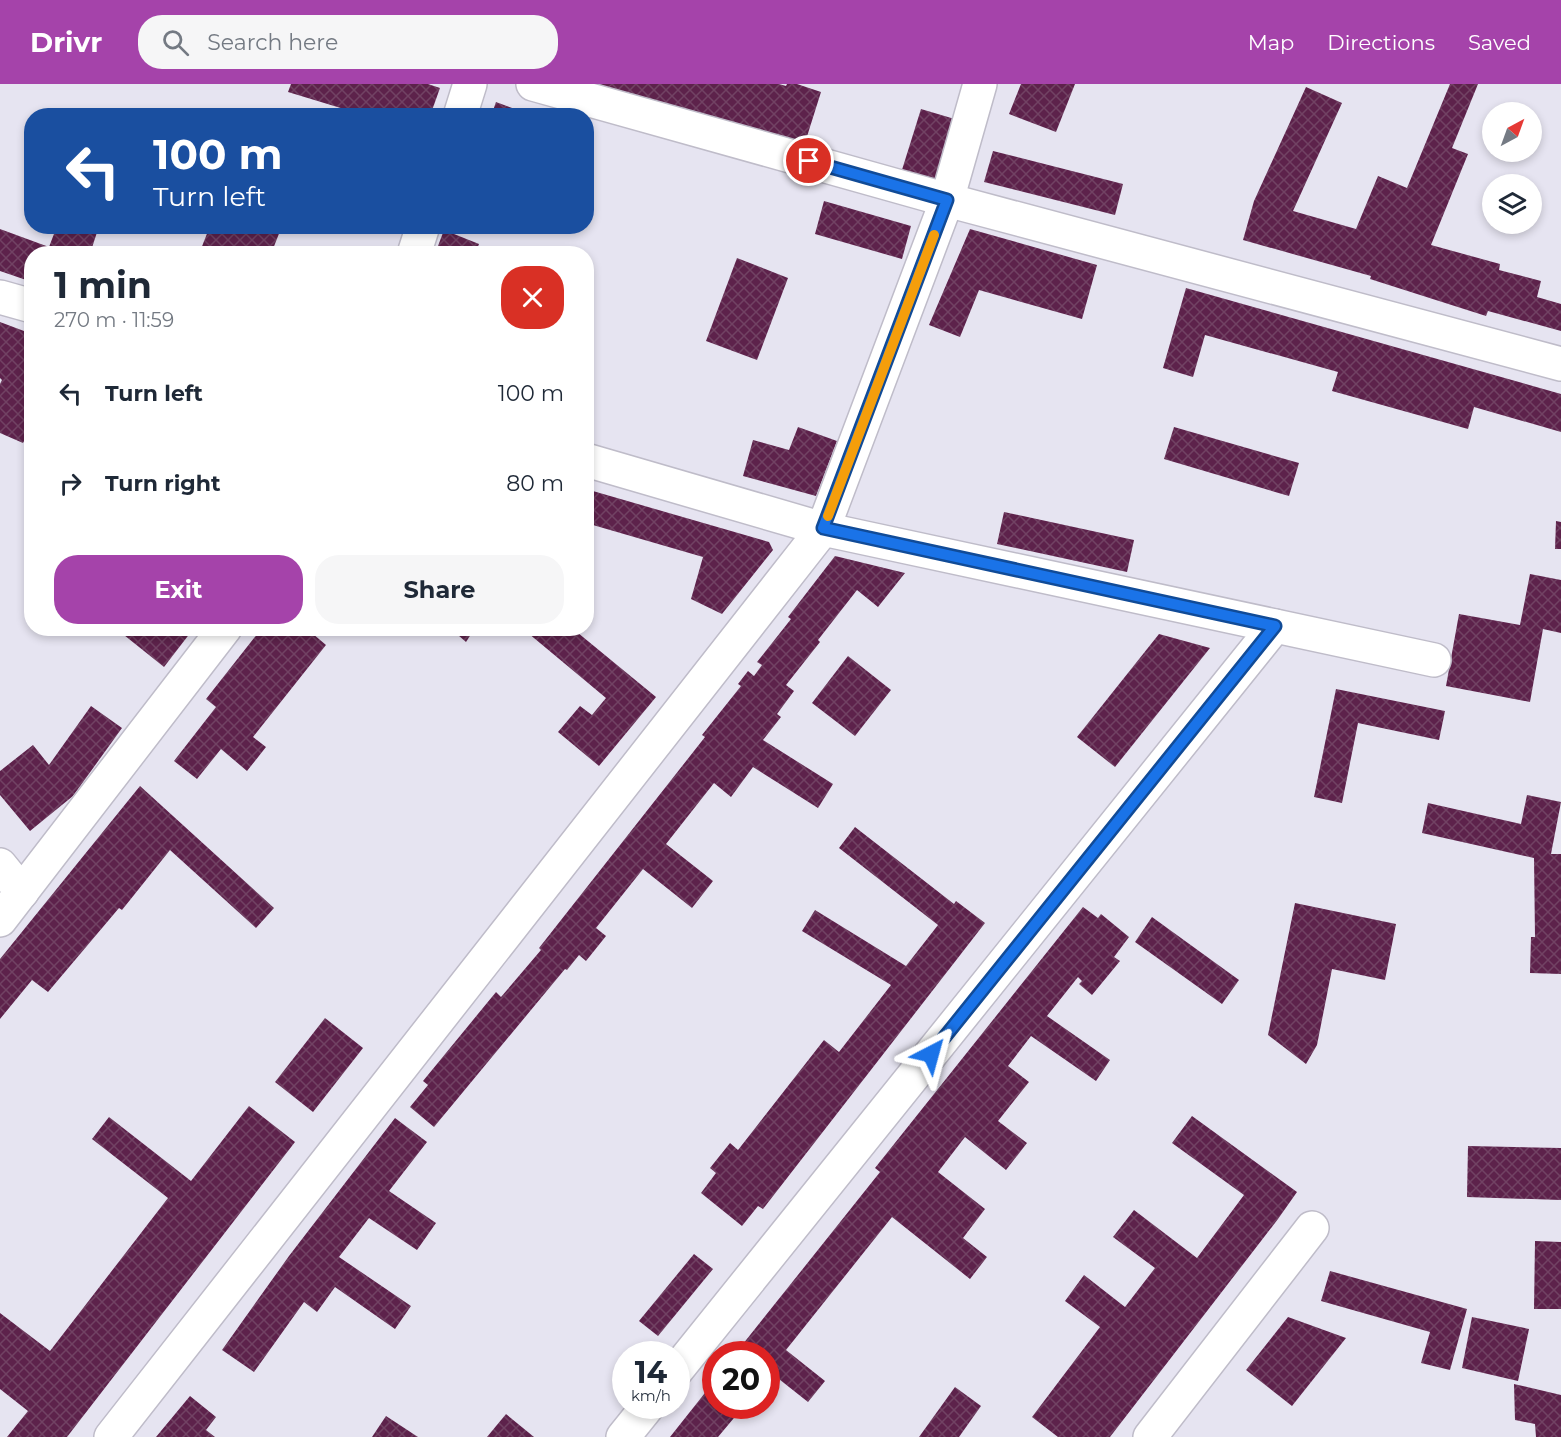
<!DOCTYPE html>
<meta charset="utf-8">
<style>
:root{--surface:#fff;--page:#f6f6f7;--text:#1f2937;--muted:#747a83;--accent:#a543aa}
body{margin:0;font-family:Montserrat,sans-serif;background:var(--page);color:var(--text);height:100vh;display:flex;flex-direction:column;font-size:22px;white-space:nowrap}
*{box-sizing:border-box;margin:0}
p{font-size:20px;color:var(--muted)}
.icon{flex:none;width:33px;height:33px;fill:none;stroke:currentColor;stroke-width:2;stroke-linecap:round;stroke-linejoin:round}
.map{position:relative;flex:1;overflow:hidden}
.panel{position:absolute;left:24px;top:162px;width:570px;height:390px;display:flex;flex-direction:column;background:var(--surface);border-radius:24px;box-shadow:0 3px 9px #0003}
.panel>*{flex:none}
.top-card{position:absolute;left:24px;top:24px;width:570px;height:126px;border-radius:24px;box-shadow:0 3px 9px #0003;background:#1a4fa0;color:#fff;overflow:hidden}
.needle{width:39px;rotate:41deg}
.fabs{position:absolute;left:1482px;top:18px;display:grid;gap:12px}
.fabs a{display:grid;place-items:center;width:60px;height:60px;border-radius:50%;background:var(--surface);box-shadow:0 3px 9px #0003;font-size:30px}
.speed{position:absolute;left:612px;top:1257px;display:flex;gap:12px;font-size:30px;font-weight:700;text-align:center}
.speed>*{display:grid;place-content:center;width:78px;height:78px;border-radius:50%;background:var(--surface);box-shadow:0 3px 9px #0003;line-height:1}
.speed small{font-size:15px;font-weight:400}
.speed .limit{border:9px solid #d22;background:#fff;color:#111}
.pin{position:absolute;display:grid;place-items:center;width:51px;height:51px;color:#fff;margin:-26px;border:3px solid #fff;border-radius:50%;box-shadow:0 2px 6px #0007}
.me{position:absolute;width:66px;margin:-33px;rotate:39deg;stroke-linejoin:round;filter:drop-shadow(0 0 4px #0008)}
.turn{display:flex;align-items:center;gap:21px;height:126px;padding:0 30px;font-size:27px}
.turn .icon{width:78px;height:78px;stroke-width:2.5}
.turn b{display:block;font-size:42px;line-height:51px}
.round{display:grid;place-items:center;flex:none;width:63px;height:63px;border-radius:24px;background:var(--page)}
.head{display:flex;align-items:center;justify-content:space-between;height:102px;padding:0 30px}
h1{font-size:36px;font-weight:700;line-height:45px}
.button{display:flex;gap:12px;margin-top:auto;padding:12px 30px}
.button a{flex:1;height:69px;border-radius:24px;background:var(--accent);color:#fff;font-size:24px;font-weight:700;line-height:69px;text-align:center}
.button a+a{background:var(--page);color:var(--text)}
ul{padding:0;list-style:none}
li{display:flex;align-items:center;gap:18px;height:90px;padding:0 30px}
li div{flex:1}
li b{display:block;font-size:22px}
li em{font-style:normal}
header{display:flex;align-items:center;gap:36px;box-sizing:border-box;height:84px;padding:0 30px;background:var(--accent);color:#fff}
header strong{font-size:28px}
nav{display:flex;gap:33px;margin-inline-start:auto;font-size:21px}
.search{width:420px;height:54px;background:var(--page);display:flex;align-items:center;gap:15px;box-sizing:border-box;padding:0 21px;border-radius:24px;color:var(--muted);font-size:22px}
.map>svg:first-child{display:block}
</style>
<header>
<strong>Drivr</strong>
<div class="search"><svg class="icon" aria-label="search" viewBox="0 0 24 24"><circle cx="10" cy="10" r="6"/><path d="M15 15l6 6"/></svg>Search here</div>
<nav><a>Map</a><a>Directions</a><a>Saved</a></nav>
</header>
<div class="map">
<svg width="1561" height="1353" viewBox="0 0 1561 1353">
<defs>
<pattern id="building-cross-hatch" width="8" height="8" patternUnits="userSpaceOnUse" patternTransform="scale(1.5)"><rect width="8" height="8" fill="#5d224b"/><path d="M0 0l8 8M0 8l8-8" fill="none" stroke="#714263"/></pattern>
</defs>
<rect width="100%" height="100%" fill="#e6e4f1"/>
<g fill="url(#building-cross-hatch)">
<path d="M291,0h137l12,4 -10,28h-63l-79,-24z"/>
<path d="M590,0h189l7,2 1,-2h10l24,8 -17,54z"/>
<path d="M1021,0h54l-19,48 -47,-18z"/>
<path d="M1450,0h28l-26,64 16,6 -37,91 69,19 -1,6 42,11 -4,16 24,7v27l-73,-20 -2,5 -116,-37 1,-3 -128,-36 11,-39 52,-114 36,16 -49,108 63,18 22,-53 29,12z"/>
<path d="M496,18l35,13v1h-40z"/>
<path d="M921,25l37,11 -21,65 -36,-12z"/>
<path d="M993,67l130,33 -8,31 -131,-33z"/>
<path d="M824,117l87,25 -9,33 -87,-25z"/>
<path d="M57,142h42l-9,28h-58v28l-32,-11v-42l49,18z"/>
<path d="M210,142h72l-11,28h-72z"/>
<path d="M970,145l127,36 -15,54 -103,-29 -19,47 -31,-12z"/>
<path d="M444,146l35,14 -4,10h-40z"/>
<path d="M737,174l51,20 -31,82 -51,-19z"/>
<path d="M1186,204l375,106v38l-87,-25 -6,22 -136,-38 6,-19 -133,-37 -12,42 -30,-9z"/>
<path d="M0,238l32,12v92l-9,17 -23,-10v-49l2,-4 -2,-2z"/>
<path d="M798,343l39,14 -21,55 -73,-20 10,-36 36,10z"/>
<path d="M1174,343l125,36 -10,33 -125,-37z"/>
<path d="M586,405l183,53 4,8 -51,64 -31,-15 12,-42 -117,-34z"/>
<path d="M1004,428l130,28 -7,32 -130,-28z"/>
<path d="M1556,437l5,1v27h-6z"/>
<path d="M835,472l70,17 -27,34 -21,-17 -39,50 2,2 -34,43 8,6 -17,23 4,3 -18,23 70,44 -15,24 -65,-41 -22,30 -17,-14 -48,61 47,37 -21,27 -49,-39 -47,59 10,8 -20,25 -7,-6 -12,15 -2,-1 -131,158 -24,-20 18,-22 -5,-4 73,-89 5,5 40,-47 -2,-2 166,-211 -3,-2 39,-49 -3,-2 10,-13 6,5 8,-11 -5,-3 34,-43 -3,-2z"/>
<path d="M1530,490l31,6v53l-18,-4 -13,73 -84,-16 13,-72 61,11z"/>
<path d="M121,544h73l-30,39 -45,-36z"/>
<path d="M262,544h44l20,17 -73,92 13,10 -19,24 -26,-22 -24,30 -23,-18 42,-54 -10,-8z"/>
<path d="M450,544h25l-9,14z"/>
<path d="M522,544h50l84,69 -57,69 -41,-34 22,-26 12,9 14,-17z"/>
<path d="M1159,550l51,14 -95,119 -38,-30z"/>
<path d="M848,572l43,34 -36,46 -43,-33z"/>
<path d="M1336,605l109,22 -6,29 -81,-17 -16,80 -28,-6z"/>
<path d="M91,622l31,22 -49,68 -43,35 -30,-36v-24l33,-26 16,20z"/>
<path d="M140,702l134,122 -18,20 -86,-78 -48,60 -3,-2 -71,84 -16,-12 -32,39v-60z"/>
<path d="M1527,711l34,7 -10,52h10v120l-31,-1 1,-36h4l-1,-79 -112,-25 6,-30 93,21z"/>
<path d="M855,743l99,77 2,-3 29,22 -222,286 -5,-3 -16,20 -41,-33 15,-20 -6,-5 20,-25 8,7 86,-110 15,12 52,-67 -89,-54 13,-21 91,56 32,-41 -99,-77z"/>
<path d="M1295,819l101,21 -11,56 -53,-11 -15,76 -11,19 -38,-29z"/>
<path d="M1083,823l15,11 3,-4 28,23 -15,20 6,4 -28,34 -13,-11 3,-3 -4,-4 -31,39 63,44 -14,21 -65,-45 -23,30 21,16 -31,39 29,22 -21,27 -41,-33 -27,35 47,37 -22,29 24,19 -17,22 -78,-62 -106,133 39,31 -17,21 -38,-30 -4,5v-23h-31l145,-182 -5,-4z"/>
<path d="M1152,833l87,63 -17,24 -87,-62z"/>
<path d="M325,934l38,30 -50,64 -38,-30z"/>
<path d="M249,1022l46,36 -228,295h-60l21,-26 -28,-22v-76l50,38 118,-153 -76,-59 17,-22 82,64z"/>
<path d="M1192,1032l105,76 -19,27 -168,218h-52l-26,-20 68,-90 -35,-26 19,-26 41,32 30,-39 -42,-31 21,-27 63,48 47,-63 -72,-52z"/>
<path d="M395,1034l32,24 -38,49 47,32 -19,27 -48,-32 -30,39 72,49 -16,23 -60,-42 -18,25 -13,-10 -50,70 -32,-22 67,-94z"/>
<path d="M1468,1062l93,2v52l-94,-3z"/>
<path d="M1535,1157l26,1v67h-27z"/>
<path d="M694,1170l19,15 -55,67 -19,-15z"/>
<path d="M1330,1187l137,38 -17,61 -29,-7 9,-31 -109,-31z"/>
<path d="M1288,1233l58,21 -54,68 -46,-36z"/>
<path d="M1472,1233l57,12 -11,52 -56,-13z"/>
<path d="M716,1295v27h28l-26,31h-48z"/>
<path d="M1514,1300l47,11v42h-25l-1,-13 -20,-4z"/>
<path d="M955,1303l26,19 -22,31h-40z"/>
<path d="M190,1312l26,21 -10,13 9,7h-59z"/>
<path d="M506,1330l28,23h-47z"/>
<path d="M386,1332l32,21h-46z"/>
</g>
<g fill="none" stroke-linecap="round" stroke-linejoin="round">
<g stroke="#bfbcc9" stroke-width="36">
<g id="minor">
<path d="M533,0l414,116 614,164"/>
<path d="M460,32l10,-32"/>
<path d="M414,170l9,-28"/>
<path d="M0,213l32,9"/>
<path d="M586,376l237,69 611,131"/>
<path d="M0,781l22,27"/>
<path d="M0,836l225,-292"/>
<path d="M676,1287l599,-745"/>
<path d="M111,1353l712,-908 124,-329 33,-116"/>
<path d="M623,1353l25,-31"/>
<path d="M1150,1353l162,-209"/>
</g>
</g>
<use href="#minor" stroke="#fff" stroke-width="33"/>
</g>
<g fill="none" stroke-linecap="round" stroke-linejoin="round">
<g stroke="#114b97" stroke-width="15">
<path id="route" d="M809,77l138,39 -124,328 452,98 -344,428"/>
</g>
<use href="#route" stroke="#1a73e8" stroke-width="10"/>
<path stroke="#f59e0b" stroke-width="10" d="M828,432l106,-281"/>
</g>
</svg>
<div class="fabs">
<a><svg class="needle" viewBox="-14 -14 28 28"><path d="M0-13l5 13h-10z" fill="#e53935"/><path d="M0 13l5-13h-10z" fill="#747a83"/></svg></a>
<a><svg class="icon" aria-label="layers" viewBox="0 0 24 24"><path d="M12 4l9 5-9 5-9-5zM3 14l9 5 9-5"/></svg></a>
</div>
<div class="speed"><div>14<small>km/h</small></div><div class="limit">20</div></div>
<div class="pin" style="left:809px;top:77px;background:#d93025"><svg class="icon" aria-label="arrive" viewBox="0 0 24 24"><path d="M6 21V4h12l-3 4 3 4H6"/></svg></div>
<svg class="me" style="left:931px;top:970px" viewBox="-20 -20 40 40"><path d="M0-17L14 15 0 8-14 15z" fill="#1a73e8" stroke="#fff" stroke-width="4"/></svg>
<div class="top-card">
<div class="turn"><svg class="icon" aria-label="left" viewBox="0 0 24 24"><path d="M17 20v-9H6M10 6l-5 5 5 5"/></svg><div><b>100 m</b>Turn left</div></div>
</div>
<section class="panel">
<div class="head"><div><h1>1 min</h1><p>270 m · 11:59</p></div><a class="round" style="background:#d93025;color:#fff"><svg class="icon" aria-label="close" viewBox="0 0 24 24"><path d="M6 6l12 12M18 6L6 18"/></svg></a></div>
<ul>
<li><svg class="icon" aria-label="left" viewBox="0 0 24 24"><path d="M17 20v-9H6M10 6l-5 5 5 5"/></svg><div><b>Turn left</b></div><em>100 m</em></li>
<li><svg class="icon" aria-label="right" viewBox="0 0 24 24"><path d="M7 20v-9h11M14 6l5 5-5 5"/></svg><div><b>Turn right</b></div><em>80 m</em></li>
</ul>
<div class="button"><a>Exit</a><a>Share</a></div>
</section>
</div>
